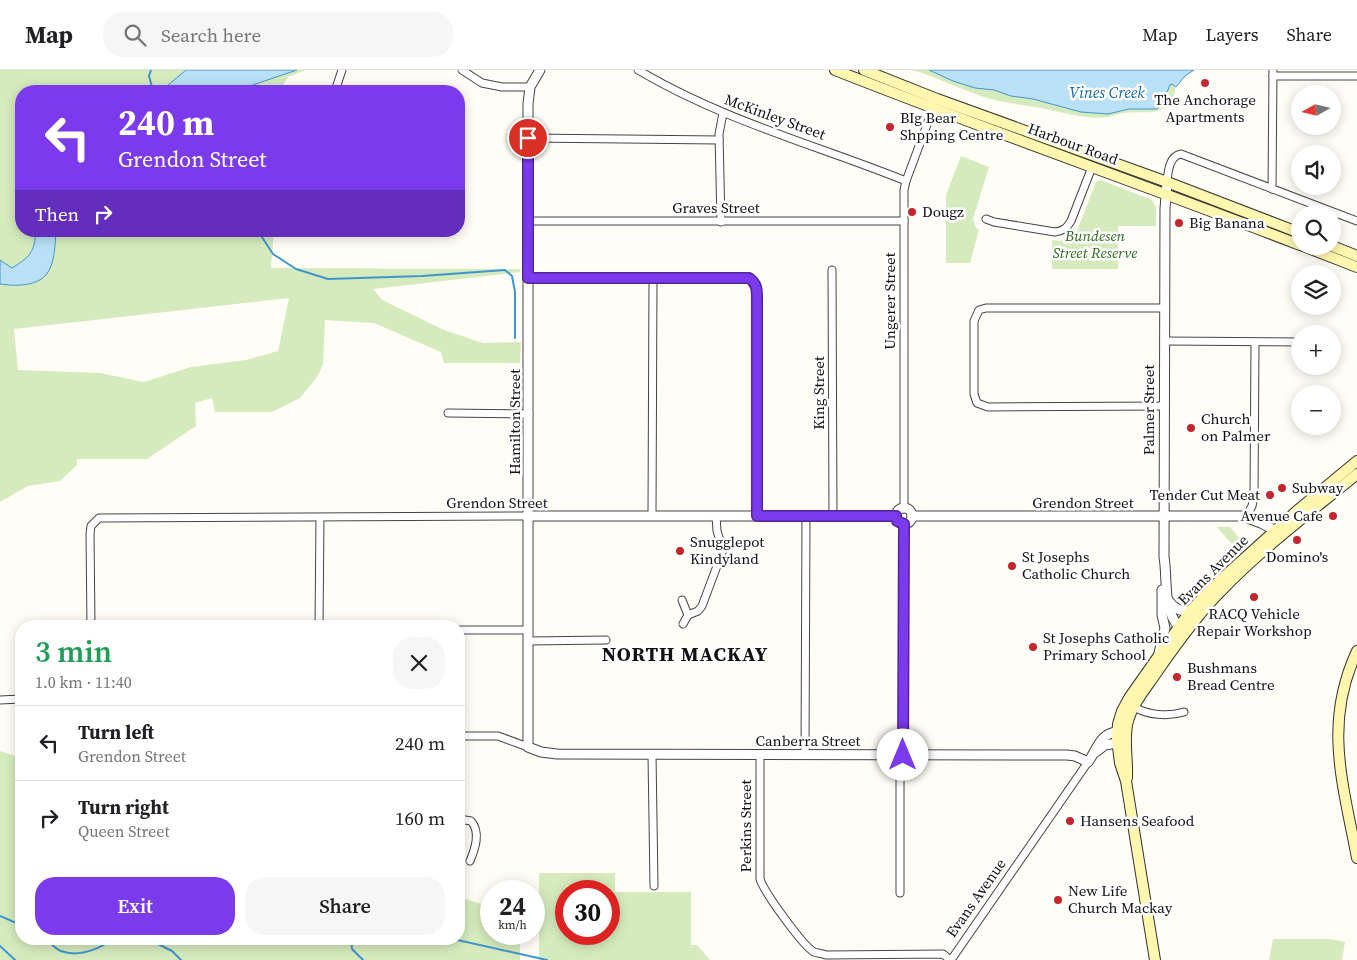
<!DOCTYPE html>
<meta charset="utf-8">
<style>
:root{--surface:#fff;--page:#f6f6f6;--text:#202124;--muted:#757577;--line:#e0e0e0;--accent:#7c3aed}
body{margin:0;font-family:"Source Serif 4",serif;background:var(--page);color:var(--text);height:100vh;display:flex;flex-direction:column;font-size:19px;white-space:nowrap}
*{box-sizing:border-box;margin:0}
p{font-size:16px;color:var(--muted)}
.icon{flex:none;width:28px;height:28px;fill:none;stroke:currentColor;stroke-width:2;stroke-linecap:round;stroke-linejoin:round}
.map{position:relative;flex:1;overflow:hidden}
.panel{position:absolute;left:15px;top:550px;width:450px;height:325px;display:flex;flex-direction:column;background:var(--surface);border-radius:20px;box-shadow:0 2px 12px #0003}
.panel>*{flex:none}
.banner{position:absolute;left:15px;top:15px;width:450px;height:152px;border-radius:20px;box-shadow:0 2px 12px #0003;background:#7c3aed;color:#fff;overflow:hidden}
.needle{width:32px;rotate:262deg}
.fabs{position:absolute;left:1291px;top:15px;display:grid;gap:10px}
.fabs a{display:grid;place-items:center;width:50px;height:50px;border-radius:50%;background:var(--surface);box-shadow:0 2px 12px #0003;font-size:25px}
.speed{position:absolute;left:480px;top:810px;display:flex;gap:10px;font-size:25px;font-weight:700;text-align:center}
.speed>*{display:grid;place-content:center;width:65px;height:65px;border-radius:50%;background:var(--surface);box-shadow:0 2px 12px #0003;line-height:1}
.speed small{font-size:12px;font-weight:400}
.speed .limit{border:8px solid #d22;background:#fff;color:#111}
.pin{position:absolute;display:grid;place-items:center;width:42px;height:42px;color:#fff;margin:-21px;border:2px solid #fff;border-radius:50%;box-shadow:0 1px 5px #0007}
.me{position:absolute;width:55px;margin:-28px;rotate:0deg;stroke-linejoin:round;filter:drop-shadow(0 0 4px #0008)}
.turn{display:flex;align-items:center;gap:18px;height:105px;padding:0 20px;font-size:22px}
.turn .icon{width:65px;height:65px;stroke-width:2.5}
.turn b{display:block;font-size:35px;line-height:42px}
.then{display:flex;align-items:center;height:48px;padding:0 20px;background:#0003;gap:10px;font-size:19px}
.round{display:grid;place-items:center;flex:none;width:52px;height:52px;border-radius:20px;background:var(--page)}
.summary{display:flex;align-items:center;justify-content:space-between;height:85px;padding:0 20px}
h1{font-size:30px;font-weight:600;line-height:38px;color:#1e9e55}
.action{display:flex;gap:10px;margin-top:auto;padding:10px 20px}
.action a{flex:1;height:58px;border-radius:20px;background:var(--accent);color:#fff;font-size:20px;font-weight:600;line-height:58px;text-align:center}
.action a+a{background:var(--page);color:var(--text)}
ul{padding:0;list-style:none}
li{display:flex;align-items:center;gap:15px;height:75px;padding:0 20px;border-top:1px solid var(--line)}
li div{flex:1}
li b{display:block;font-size:19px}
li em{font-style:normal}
header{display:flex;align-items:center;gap:30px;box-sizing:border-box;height:70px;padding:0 25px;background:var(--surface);border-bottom:1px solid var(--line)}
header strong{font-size:24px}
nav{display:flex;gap:28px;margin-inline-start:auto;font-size:18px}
.search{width:350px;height:45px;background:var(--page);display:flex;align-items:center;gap:12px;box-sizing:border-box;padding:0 18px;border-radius:20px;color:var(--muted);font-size:19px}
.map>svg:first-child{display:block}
</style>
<header>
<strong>Map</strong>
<div class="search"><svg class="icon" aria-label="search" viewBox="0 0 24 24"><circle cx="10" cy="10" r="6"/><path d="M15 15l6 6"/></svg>Search here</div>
<nav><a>Map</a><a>Layers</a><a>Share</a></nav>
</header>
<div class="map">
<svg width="1357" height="890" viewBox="0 0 1357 890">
<rect width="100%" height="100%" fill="#fffdf5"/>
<g fill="#d5ebbd" fill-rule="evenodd">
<path d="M0,0h306l-18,7 -9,14h-258v140h253l-3,37 250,1 -1,3 -147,17 9,11 62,30 39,13 38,-1 -1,21h-76l-3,-11 -67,-29 -49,-3 -2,44 -6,13 -17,21 -28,14h-57l-3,-14 -17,5 1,23 -49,33h-70v6l-17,16 -32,5 -28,16zM289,228l-11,53 -32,9 -55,7 -47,15 -44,-9 -82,-3 -4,-41z"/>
<path d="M913,0h262c0,10 2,21 -3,30 -12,18 -31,10 -49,13 -5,1 -10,3 -15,4 -22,3 -46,-5 -67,-9 -20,-4 -41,-5 -60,-12 -23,-8 -45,-19 -68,-26z"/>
<path d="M961,86l28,11 -16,52 3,9 3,2 -9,33h-24v-68z"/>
<path d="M1101,110l51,20 4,7v19h-38v43h-66v-29l8,1 17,-10 19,-49z"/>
<path d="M1217,457h13l14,17 -7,6z"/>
<path d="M0,681l21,7v181h438v-42l32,10v27h29v26h-520z"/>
<path d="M539,803h76v19h76v53h6l13,15h-171zM566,821h43v43h-43z"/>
<path d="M1273,869h58l14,3 -3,18h-73z"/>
</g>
<g fill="#b9e0f7" stroke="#3f96cf">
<path d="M186,0h111l-62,21 -35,-4h-3l-3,4h-33z"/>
<path d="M929,0h265l-9,6 -9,11 -4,-3 -2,1 -8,19 -5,5h-28l-21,5 -27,-2 -48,-13 -22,-3 -17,-6 -19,-2 -22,-7z"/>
<path d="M35,161h21c-1,13 -1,33 -10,44 -11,12 -32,11 -46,9v-24l12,8c16,-10 24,-16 23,-37z"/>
</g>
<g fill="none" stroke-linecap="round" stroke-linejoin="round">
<g stroke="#3f96cf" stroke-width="2">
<path d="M151,0l-2,6 4,15"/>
<path d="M258,161l15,23 23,15 32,10 94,-3 83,-6 7,6 3,16v46"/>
<path d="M0,846l21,9"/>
<path d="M45,869c5,3 11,10 16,12 18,7 39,-3 53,-12"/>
<path d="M148,869l24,12 9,9"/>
<path d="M351,869l1,10 11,11"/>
<path d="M453,869l94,21"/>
<path d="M0,876l15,14"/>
</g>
<g stroke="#444" stroke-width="9">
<g id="minor">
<path d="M462,0l20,13 20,4h28"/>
<path d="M638,0c84,50 178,75 268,111"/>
<path d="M1273,6h84"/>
<path d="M335,21l7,-21"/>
<path d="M528,68l191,2"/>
<path d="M1167,112c1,-10 2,-26 14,-28l176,67"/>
<path d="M1272,119l1,-119"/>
<path d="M986,149l8,3 61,10c8,-1 12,-4 16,-11l21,-54"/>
<path d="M528,151h376"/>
<path d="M721,152l-2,-88 4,-21"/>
<path d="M832,200l1,247"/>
<path d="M528,208h221c8,6 8,12 8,21v217"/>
<path d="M1164,271l136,1"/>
<path d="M1164,336l-176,1 -11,-4 -3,-9v-73l5,-11 7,-2h178"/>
<path d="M448,343l81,1"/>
<path d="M904,438v-318l2,-9 28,-75"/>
<path d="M652,446l1,-238"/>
<path d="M1246,447l6,-11 2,-10 1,-153"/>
<path d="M682,530l6,15 10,-4 4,-5 21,-56 -6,-19 -1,-15"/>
<path d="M683,554l5,-9"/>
<path d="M91,556l-1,-92 1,-8 8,-8 429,-2"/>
<path d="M319,556l1,-108"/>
<path d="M459,560h69"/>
<path d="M528,571l78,-1"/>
<path d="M0,630l21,-1"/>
<path d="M1134,637c14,8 33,10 50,5"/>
<path d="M459,666h39l30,11"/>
<path d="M652,685l2,131"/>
<path d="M760,685v124c4,13 43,67 54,73 4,1 9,2 12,3l117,-1 7,6"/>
<path d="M805,685l1,-238"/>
<path d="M900,685v138"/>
<path d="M903,685l1,-231"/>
<path d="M459,749l12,2c10,11 4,28 -1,40"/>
<path d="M951,890l137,-198"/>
</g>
</g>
<g stroke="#444" stroke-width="11">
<g id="tertiary">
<path d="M540,0l-10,17 -2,17v643l13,5 16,2 510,1 8,1 13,6c9,-12 12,-29 29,-30"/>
<path d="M1167,112l-2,27 -1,348c4,23 -2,51 15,70"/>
<circle cx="904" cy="446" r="8"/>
<path d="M528,446h368"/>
<path d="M912,446h330l19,7 13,7"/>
<path d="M1168,530c5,8 14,13 23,10"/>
<path d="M1159,583l6,-25 -3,-13v-25"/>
<path d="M1096,682l9,-7 12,-2"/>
</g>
</g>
<g stroke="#333" stroke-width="12">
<g id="secondary">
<path d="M835,0c154,61 310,115 465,175"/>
<path d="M864,0l73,29 230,83 133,51"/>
<path d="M1303,176l54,21"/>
<path d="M1332,176l25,10"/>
<path d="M1357,581c-34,73 -14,132 0,207"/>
<path d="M1127,708c1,-19 -4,-39 1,-57 5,-18 19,-34 29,-49 20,-29 40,-57 64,-81 41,-43 90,-79 136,-117"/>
<path d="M1155,890l-29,-179 -6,-18 -3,-24 1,-15 4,-13 7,-13 47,-67 15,-21 25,-26 83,-75 58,-48"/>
</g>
</g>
<use href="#minor" stroke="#fff" stroke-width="7"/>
<use href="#tertiary" stroke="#fff" stroke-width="9"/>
<use href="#secondary" stroke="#fff6b0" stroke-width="10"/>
</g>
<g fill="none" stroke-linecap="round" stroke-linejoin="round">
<g stroke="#51269a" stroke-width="12">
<path id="route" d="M528,68v140h221c8,5 8,12 8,21v217h139l1,5 7,3 -1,231"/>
</g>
<use href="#route" stroke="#7c3aed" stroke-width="9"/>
</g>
<g fill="#c4262e" stroke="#fff" stroke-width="2">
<circle cx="1205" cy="13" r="5"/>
<circle cx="890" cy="57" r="5"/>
<circle cx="912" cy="142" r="5"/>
<circle cx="1179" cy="153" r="5"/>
<circle cx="1191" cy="358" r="5"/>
<circle cx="1282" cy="418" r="5"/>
<circle cx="1270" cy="425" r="5"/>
<circle cx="1333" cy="446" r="5"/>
<circle cx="1297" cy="470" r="5"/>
<circle cx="680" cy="481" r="5"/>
<circle cx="1012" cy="496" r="5"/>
<circle cx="1254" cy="527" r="5"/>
<circle cx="1033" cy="577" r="5"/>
<circle cx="1177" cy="607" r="5"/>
<circle cx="1070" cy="751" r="5"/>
<circle cx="1058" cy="830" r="5"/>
</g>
<g text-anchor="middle" stroke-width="5" stroke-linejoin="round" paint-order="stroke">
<g font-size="15" fill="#111" stroke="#fff" text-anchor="start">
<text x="1205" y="35" text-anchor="middle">The Anchorage<tspan x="1205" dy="17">Apartments</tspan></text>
<text x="900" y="53">BIg Bear<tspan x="900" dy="17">Shpping Centre</tspan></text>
<text x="922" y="147">Dougz</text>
<text x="1189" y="158">Big Banana</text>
<text x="1201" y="354">Church<tspan x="1201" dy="17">on Palmer</tspan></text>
<text x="1292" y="423">Subway</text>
<text x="1260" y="430" text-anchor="end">Tender Cut Meat</text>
<text x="1323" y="451" text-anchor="end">Avenue Cafe</text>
<text x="690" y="477">Snugglepot<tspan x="690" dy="17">Kindyland</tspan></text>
<text x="1022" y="492">St Josephs<tspan x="1022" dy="17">Catholic Church</tspan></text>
<text x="1297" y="492" text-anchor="middle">Domino's</text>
<text x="1254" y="549" text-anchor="middle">RACQ Vehicle<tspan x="1254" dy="17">Repair Workshop</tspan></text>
<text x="1043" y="573">St Josephs Catholic<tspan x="1043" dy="17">Primary School</tspan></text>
<text x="1187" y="603">Bushmans<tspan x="1187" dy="17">Bread Centre</tspan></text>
<text x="1080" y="756">Hansens Seafood</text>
<text x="1068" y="826">New Life<tspan x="1068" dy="17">Church Mackay</tspan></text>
</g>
<g font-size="15" fill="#111" stroke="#fff">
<text transform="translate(775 47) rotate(20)" y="5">McKinley Street</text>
<text transform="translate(1073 74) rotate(20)" y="5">Harbour Road</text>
<text x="716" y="143">Graves Street</text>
<text transform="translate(890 231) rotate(-90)" y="5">Ungerer Street</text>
<text transform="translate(819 323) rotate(-90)" y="5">King Street</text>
<text transform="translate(1149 340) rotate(-90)" y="5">Palmer Street</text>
<text transform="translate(515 352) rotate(-90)" y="5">Hamilton Street</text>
<text x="497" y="438">Grendon Street</text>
<text x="1083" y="438">Grendon Street</text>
<text transform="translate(1213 500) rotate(-45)" y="5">Evans Avenue</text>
<text x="808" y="676">Canberra Street</text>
<text transform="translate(746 756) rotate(-90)" y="5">Perkins Street</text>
<text transform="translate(976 828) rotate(-55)" y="5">Evans Avenue</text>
</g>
<g font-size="15" font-style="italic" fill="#2f6b1f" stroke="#fff">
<text x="1095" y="171">Bundesen<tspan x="1095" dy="17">Street Reserve</tspan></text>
</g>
<g font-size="16" font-style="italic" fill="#1768a6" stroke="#fff">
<text x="1107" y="28">Vines Creek</text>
</g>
<g font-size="20" font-weight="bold" letter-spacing="1" fill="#111" stroke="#fff">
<text x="685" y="591">NORTH MACKAY</text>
</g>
</g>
</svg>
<div class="fabs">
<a><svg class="needle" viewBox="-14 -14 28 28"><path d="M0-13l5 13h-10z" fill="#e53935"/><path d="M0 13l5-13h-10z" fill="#757577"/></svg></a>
<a><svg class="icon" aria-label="sound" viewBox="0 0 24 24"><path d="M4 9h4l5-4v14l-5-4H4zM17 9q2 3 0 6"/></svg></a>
<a><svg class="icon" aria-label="search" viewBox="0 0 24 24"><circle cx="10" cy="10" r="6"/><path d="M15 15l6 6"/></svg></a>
<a><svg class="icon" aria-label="layers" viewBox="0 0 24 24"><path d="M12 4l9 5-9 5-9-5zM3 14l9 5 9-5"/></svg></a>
<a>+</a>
<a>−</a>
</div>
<div class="speed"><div>24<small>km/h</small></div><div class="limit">30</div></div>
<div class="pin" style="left:528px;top:68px;background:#d93025"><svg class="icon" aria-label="arrive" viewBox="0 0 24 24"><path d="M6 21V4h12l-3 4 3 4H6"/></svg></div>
<svg class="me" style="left:903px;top:685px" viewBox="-20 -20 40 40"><circle r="19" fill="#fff"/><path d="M0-13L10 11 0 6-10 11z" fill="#7c3aed"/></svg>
<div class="banner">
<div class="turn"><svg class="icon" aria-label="left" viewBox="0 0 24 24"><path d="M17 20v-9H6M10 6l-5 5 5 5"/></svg><div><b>240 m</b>Grendon Street</div></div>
<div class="then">Then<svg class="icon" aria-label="right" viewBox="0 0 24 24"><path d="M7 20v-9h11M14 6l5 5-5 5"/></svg></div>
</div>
<section class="panel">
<div class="summary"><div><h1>3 min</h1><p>1.0 km · 11:40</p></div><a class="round"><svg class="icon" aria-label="close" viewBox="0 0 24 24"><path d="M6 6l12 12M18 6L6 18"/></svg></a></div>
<ul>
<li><svg class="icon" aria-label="left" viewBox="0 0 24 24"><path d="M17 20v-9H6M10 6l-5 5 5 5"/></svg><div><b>Turn left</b><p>Grendon Street</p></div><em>240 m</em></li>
<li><svg class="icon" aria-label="right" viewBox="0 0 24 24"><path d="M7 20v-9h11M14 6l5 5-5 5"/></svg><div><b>Turn right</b><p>Queen Street</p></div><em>160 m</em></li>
</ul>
<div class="action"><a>Exit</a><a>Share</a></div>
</section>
</div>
